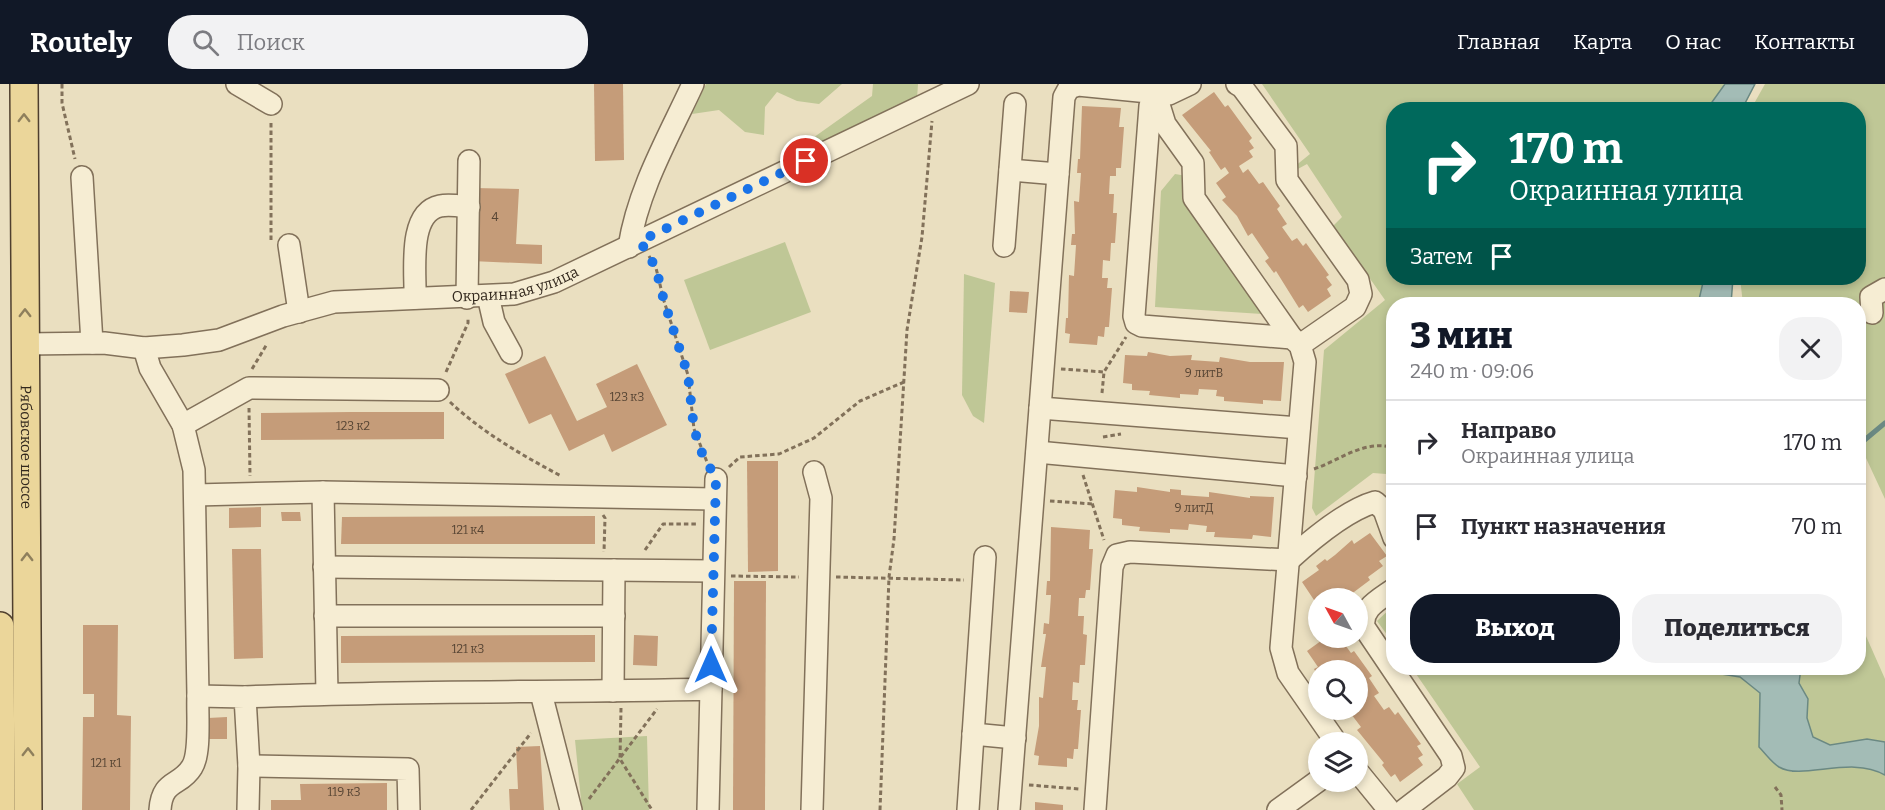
<!DOCTYPE html>
<html lang="ru">
<meta charset="utf-8">
<style>
:root{--surface:#fff;--page:#f2f2f3;--text:#2b2b33;--muted:#7c7c81;--line:#e1e1e2;--accent:#111827}
body{margin:0;font-family:Bitter,serif;background:var(--page);color:var(--text);height:100vh;display:flex;flex-direction:column;font-size:22px;white-space:nowrap}
*{box-sizing:border-box;margin:0}
p{font-size:20px;color:var(--muted)}
.icon{flex:none;width:33px;height:33px;fill:none;stroke:currentColor;stroke-width:2;stroke-linecap:round;stroke-linejoin:round}
.map{position:relative;flex:1;overflow:hidden}
.drawer{position:absolute;left:1386px;top:213px;width:480px;height:378px;display:flex;flex-direction:column;background:var(--surface);border-radius:24px;box-shadow:0 3px 9px #0003}
.drawer>*{flex:none}
.banner{position:absolute;left:1386px;top:18px;width:480px;height:183px;border-radius:24px;box-shadow:0 3px 9px #0003;background:#00695c;color:#fff;overflow:hidden}
.needle{width:39px;rotate:310deg}
.buttons{position:absolute;left:1308px;top:504px;display:grid;gap:12px}
.buttons a{display:grid;place-items:center;width:60px;height:60px;border-radius:50%;background:var(--surface);box-shadow:0 3px 9px #0003;font-size:30px}
.pin{position:absolute;display:grid;place-items:center;width:51px;height:51px;color:#fff;margin:-26px;border:3px solid #fff;border-radius:50%;box-shadow:0 2px 6px #0007}
.me{position:absolute;width:66px;margin:-33px;rotate:0deg;stroke-linejoin:round;filter:drop-shadow(0 0 4px #0008)}
.turn{display:flex;align-items:center;gap:21px;height:126px;padding:0 24px;font-size:27px}
.turn .icon{width:78px;height:78px;stroke-width:2.5}
.turn b{display:block;font-size:42px;line-height:51px}
.then{display:flex;align-items:center;height:57px;padding:0 24px;background:#0003;gap:12px;font-size:22px}
.round{display:grid;place-items:center;flex:none;width:63px;height:63px;border-radius:24px;background:var(--page)}
.headline{display:flex;align-items:center;justify-content:space-between;height:102px;padding:0 24px}
h1{font-size:36px;font-weight:800;line-height:45px;color:var(--accent)}
.primary-button{display:flex;gap:12px;margin-top:auto;padding:12px 24px}
.primary-button a{flex:1;height:69px;border-radius:24px;background:var(--accent);color:#fff;font-size:24px;font-weight:800;line-height:69px;text-align:center}
.primary-button a+a{background:var(--page);color:var(--text)}
ul{padding:0;list-style:none}
li{display:flex;align-items:center;gap:18px;height:84px;padding:0 24px;border-top:2px solid var(--line)}
li div{flex:1}
li b{display:block;font-size:22px}
li em{font-style:normal}
header{display:flex;align-items:center;gap:36px;box-sizing:border-box;height:84px;padding:0 30px;background:var(--accent);color:#fff}
header strong{font-size:28px}
nav{display:flex;gap:33px;margin-inline-start:auto;font-size:21px}
.search{width:420px;height:54px;background:var(--page);display:flex;align-items:center;gap:15px;box-sizing:border-box;padding:0 21px;border-radius:24px;color:var(--muted);font-size:22px}
.map>svg:first-child{display:block}
</style>
<header>
<strong>Routely</strong>
<div class="search"><svg class="icon" aria-label="search" viewBox="0 0 24 24"><circle cx="10" cy="10" r="6"/><path d="M15 15l6 6"/></svg>Поиск</div>
<nav><a>Главная</a><a>Карта</a><a>О нас</a><a>Контакты</a></nav>
</header>
<div class="map">
<svg width="1885" height="726" viewBox="0 0 1885 726">
<rect width="100%" height="100%" fill="#eadfc0"/>
<g fill="#bfc796">
<path d="M706,0h136l-23,20 -22,-3 -20,-9 -12,15 -1,28 -19,-3 -26,-22 -27,4z"/>
<path d="M873,0h45l-1,15 -121,61 7,-15 69,-49z"/>
<path d="M1262,0h463l-18,25 -313,1v168h310l-6,26h-304l-1,192 -7,-22 -13,-1 -57,43 -4,-8 12,-158 61,-50 -52,-74 9,-9 -35,-53 -11,6 -2,-3 16,-13z"/>
<path d="M1765,0h120v415l-26,-56 -1,-139h-115l-3,-26h118v-168l-107,-1z"/>
<path d="M1175,90l12,2 37,74 -6,2 44,62 -107,-7 6,-116z"/>
<path d="M785,158l26,70 -101,38 -26,-70z"/>
<path d="M964,190l31,9 -11,140 -11,-7 -11,-21z"/>
<path d="M1859,515l2,1 1,27 23,52v63l-18,-3 -37,6 -17,-8 -6,-19 1,-19 -9,-16 2,-15h57z"/>
<path d="M1393,522v37l-16,-22z"/>
<path d="M1412,584h272l56,9 20,16 1,24 30,55c30,-4 67,-13 94,3v35h-411l-17,-26 23,-17z"/>
<path d="M647,652l2,74h-67l-7,-70z"/>
</g>
<g fill="#a3bcb6" stroke="#6b8983" stroke-width="1.5">
<path d="M1725,0h30l-13,25h-35z"/>
<path d="M1704,194h29l-2,26h-33z"/>
<path d="M1684,584h117l-2,15 9,16 -1,19 6,19 17,8 37,-6 18,3v33c-35,-20 -82,6 -106,-8 -8,-5 -14,-14 -20,-20l1,-54 -20,-16z"/>
</g>
<g fill="none" stroke-linecap="round" stroke-linejoin="round">
<path stroke="#6b8983" stroke-width="5" d="M1858,367l3,-8 24,-20"/>
</g>
<g fill="#c59c79">
<path d="M594,0h29l1,76 -29,1z"/>
<path d="M1214,8l11,15 3,-2 24,33 -3,3 5,7 -5,3 4,6 -14,9 4,7 5,-4 11,15 4,-2 17,24 -3,3 10,15 -5,3 10,14 5,-3 6,8 3,-3 23,32 -3,2 6,8 -5,4 4,7 -23,16 -5,-7 -4,3 -23,-37 -2,2 -9,-12 4,-3 -17,-25 -4,3 -11,-20 -15,-16 4,-3 -10,-14 13,-10 -4,-6 -4,3 -12,-18 2,-1 -29,-36z"/>
<path d="M1082,22l39,2 -2,19h5l-3,41h-5v8h-6l-1,18h5l-1,19h4l-2,30h-4l-1,18 -7,-1 -1,18h6l-1,10h5l-3,39h-4l-1,10 -6,-1 -1,9 -28,-2 1,-9 -5,-1 1,-15h2l1,-43 5,1 2,-31h-5l1,-11h3l-1,-33 5,1 2,-29h-4l1,-14h2z"/>
<path d="M474,104l45,1 -3,55 26,1v19l-71,-3z"/>
<path d="M1010,207l19,1 -2,21 -18,-1z"/>
<path d="M1148,268l22,4 22,-1 -1,5 28,2 1,-5 30,5h34l-3,39 -18,-1v4l-39,-3v-4l-8,-1 1,-6 -18,-1 -1,6 -18,-1v4l-31,-3 1,-4 -18,-1v-6l-9,-1 2,-28 22,1z"/>
<path d="M545,272l32,65 30,-14 -11,-23 41,-20 30,61 -55,27 -8,-18 -35,17 -18,-37 -22,10 -24,-50z"/>
<path d="M351,328h93v27l-183,1v-27z"/>
<path d="M747,377h31v110l-30,1z"/>
<path d="M1137,403l33,5v-3l11,1v5l28,2v-5l41,6v-2l24,1 -3,40 -18,-2 -1,4 -38,-2 1,-5h-9l1,-6 -18,-2 -1,6 -18,-1v4l-31,-2 1,-4 -18,-2v-6l-9,-1 2,-28 22,2z"/>
<path d="M261,423v20l-32,1v-20z"/>
<path d="M281,428h19l1,9h-19z"/>
<path d="M595,432v28h-254l1,-27z"/>
<path d="M1051,443l39,3 -1,19h4l-3,41h-4l-1,8h-6l-1,18h6l-1,18 4,1 -2,30h-5l-1,18 -6,-1 -1,18h6l-1,10h4l-3,39h-4l-1,10 -6,-1v9l-29,-2 1,-9 -5,-1 5,-29v-29l4,1 3,-31h-5l5,-33h-3l1,-11 5,1 2,-29h-5l1,-14h3z"/>
<path d="M1370,449l17,23 -8,5 4,5 -15,11 2,3 -24,18 -3,-3 -5,3h-20v8l-16,-24 17,-12 -3,-4 9,-7 2,2 8,-6 17,-15 2,4z"/>
<path d="M232,465h29l2,109 -29,1z"/>
<path d="M734,497h32l-1,229h-32z"/>
<path d="M83,541h35l-1,90 14,1 -1,94h-48l1,-93h11v-23h-11z"/>
<path d="M595,551v27l-254,1v-27z"/>
<path d="M634,551l24,1 -1,30 -24,-1z"/>
<path d="M1325,554h7l3,4 5,-4 11,15 3,-2 18,25 -3,2 10,15 -5,3 10,14 5,-3 6,8 3,-3 23,32 -4,2 6,9 -5,3 5,7 -23,17 -5,-8 -4,3 -9,-12 2,-2 -27,-33 4,-3 -13,-17h10v-40h-40v6l-4,-7 4,-2 -11,-16z"/>
<path d="M227,633v22h-19v-21z"/>
<path d="M540,662l4,64h-34l-1,-21h9l-2,-42z"/>
<path d="M387,699v27h-116v-10h30l-1,-16z"/>
<path d="M1035,718l28,3v5h-28z"/>
</g>
<g fill="none" stroke-linecap="round" stroke-linejoin="round">
<g stroke="#82715a" stroke-width="24">
<g id="minor">
<path d="M237,0l34,20"/>
<path d="M1237,0l5,3 44,59 1,34 71,100 3,14 -6,13 -55,38"/>
<path d="M1156,7l-6,15 -16,210 2,7 6,3 150,12 8,7 5,17 -24,286 7,25 48,69"/>
<path d="M1156,11l9,29 28,39 1,35 98,140"/>
<path d="M1010,86l48,4"/>
<path d="M82,93l10,166"/>
<path d="M289,161l10,67"/>
<path d="M1004,162l11,-142"/>
<path d="M629,163c9,-58 40,-111 64,-163"/>
<path d="M488,212l6,26 17,31"/>
<path d="M415,214c1,-25 -8,-85 25,-92 9,-2 20,0 29,1"/>
<path d="M467,214l2,-137"/>
<path d="M1872,229l-1,-16 14,-8"/>
<path id="s1" d="M26,260l78,-1 40,5 39,-3 36,-5 64,-24 51,-14 180,-8 40,-12 414,-198"/>
<path d="M144,264l6,20 33,57 11,45 4,226 47,1 4,69 -1,44"/>
<path d="M1040,324l259,20"/>
<path d="M183,341l66,-37 189,2"/>
<path d="M1037,368l259,24"/>
<path d="M323,408l4,201"/>
<path d="M195,411l128,-3 391,7"/>
<path d="M324,483l388,4"/>
<path d="M1394,505c-15,11 -33,19 -30,38l87,129 3,12 -7,9 -43,33"/>
<path d="M325,532h289"/>
<path d="M711,605l5,-210"/>
<path d="M613,607l1,-121"/>
<path d="M541,609l30,117"/>
<path d="M245,613c155,-7 311,-4 466,-8l-3,121"/>
<path d="M973,650l42,4"/>
<path d="M249,682l159,3 1,41"/>
<path d="M1358,688l31,38"/>
<path d="M160,726c2,-31 20,-23 32,-43 9,-14 5,-54 6,-71"/>
<path d="M812,726l9,-312 -7,-26"/>
<path d="M968,726l17,-253"/>
<path d="M1009,726l55,-713 5,-9 9,-3 91,9 21,-10"/>
<path d="M1095,726l17,-243 5,-12 13,-3 159,8c21,-19 58,-50 86,-58l9,8 10,28"/>
<path d="M1278,726l40,-29"/>
</g>
</g>
<g stroke="#4f3f2e" stroke-width="30">
<g id="major">
<path id="s2" d="M24,0l4,726"/>
<path d="M0,542l1,184"/>
</g>
</g>
<g stroke="#82715a" stroke-width="3" stroke-dasharray="4.5 3" stroke-linecap="butt">
<path d="M62,0v19l13,56"/>
<path d="M271,156v-119"/>
<path d="M649,172l7,12 8,33 24,74 6,54 13,33"/>
<path d="M252,285l15,-25"/>
<path d="M1061,285l43,3"/>
<path d="M446,288l22,-49v-5"/>
<path d="M1102,309l2,-21 22,-35"/>
<path d="M450,318c33,31 72,53 111,74"/>
<path d="M249,324l1,68"/>
<path d="M1103,353l18,-3"/>
<path d="M729,383l11,-10 39,-3 35,-16 46,-37 44,-19"/>
<path d="M1314,385c26,-9 51,-30 80,-21"/>
<path d="M1083,391l21,65"/>
<path d="M1050,417l43,3"/>
<path d="M603,431l2,3 -1,34"/>
<path d="M645,466l18,-26h33"/>
<path d="M731,492l68,1"/>
<path d="M836,493l128,3"/>
<path d="M621,624l-1,51 32,51"/>
<path d="M1029,701l50,4"/>
<path d="M1775,703l6,8 1,15"/>
<path d="M589,715l68,-90"/>
<path d="M471,726l60,-77"/>
<path d="M880,726l9,-233 5,-38 13,-209 15,-93 10,-116"/>
</g>
<use href="#minor" stroke="#f6edd3" stroke-width="21"/>
<use href="#major" stroke="#ebd69a" stroke-width="27"/>
</g>
<defs><path id="oneway-chevron" d="M-2-3.5L2.5 0L-2 3.5" fill="none" stroke-width="1.6" stroke-linecap="round" stroke-linejoin="round" transform="scale(1.5)"/></defs>
<g stroke="#8e7f5c">
<use href="#oneway-chevron" transform="translate(24 34) rotate(-90)"/>
<use href="#oneway-chevron" transform="translate(25 229) rotate(-90)"/>
<use href="#oneway-chevron" transform="translate(27 473) rotate(-90)"/>
<use href="#oneway-chevron" transform="translate(28 668) rotate(-90)"/>
</g>
<g fill="none" stroke-linecap="round" stroke-linejoin="round">
<path stroke="#1a73e8" stroke-width="10" stroke-dasharray="0 18" d="M711,581l5,-186 -15,-28 -7,-22 -6,-54 -24,-74 -8,-33 -16,-27 166,-80"/>
</g>
<g text-anchor="middle" stroke-width="4.5" stroke-linejoin="round" paint-order="stroke">
<g font-size="12" fill="#574534">
<text x="495" y="137">4</text>
<text x="1204" y="293">9 литВ</text>
<text x="627" y="317">123 к3</text>
<text x="353" y="346">123 к2</text>
<text x="1194" y="428">9 литД</text>
<text x="468" y="450">121 к4</text>
<text x="468" y="569">121 к3</text>
<text x="106" y="683">121 к1</text>
<text x="344" y="712">119 к3</text>
</g>
<g font-size="15" fill="#32281d" stroke="#f2eacf">
<text dy="5" stroke="none"><textPath href="#s1" startOffset="498">Окраинная улица</textPath></text>
<text dy="5" stroke="none"><textPath href="#s2" startOffset="363">Рябовское шоссе</textPath></text>
</g>
</g>
</svg>
<div class="buttons">
<a><svg class="needle" viewBox="-14 -14 28 28"><path d="M0-13l5 13h-10z" fill="#e53935"/><path d="M0 13l5-13h-10z" fill="#7c7c81"/></svg></a>
<a><svg class="icon" aria-label="search" viewBox="0 0 24 24"><circle cx="10" cy="10" r="6"/><path d="M15 15l6 6"/></svg></a>
<a><svg class="icon" aria-label="layers" viewBox="0 0 24 24"><path d="M12 4l9 5-9 5-9-5zM3 14l9 5 9-5"/></svg></a>
</div>
<div class="pin" style="left:806px;top:77px;background:#d93025"><svg class="icon" aria-label="arrive" viewBox="0 0 24 24"><path d="M6 21V4h12l-3 4 3 4H6"/></svg></div>
<svg class="me" style="left:711px;top:581px" viewBox="-20 -20 40 40"><path d="M0-17L14 15 0 8-14 15z" fill="#1a73e8" stroke="#fff" stroke-width="4"/></svg>
<div class="banner">
<div class="turn"><svg class="icon" aria-label="right" viewBox="0 0 24 24"><path d="M7 20v-9h11M14 6l5 5-5 5"/></svg><div><b>170 m</b>Окраинная улица</div></div>
<div class="then">Затем<svg class="icon" aria-label="arrive" viewBox="0 0 24 24"><path d="M6 21V4h12l-3 4 3 4H6"/></svg></div>
</div>
<section class="drawer">
<div class="headline"><div><h1>3 мин</h1><p>240 m · 09:06</p></div><a class="round"><svg class="icon" aria-label="close" viewBox="0 0 24 24"><path d="M6 6l12 12M18 6L6 18"/></svg></a></div>
<ul>
<li><svg class="icon" aria-label="right" viewBox="0 0 24 24"><path d="M7 20v-9h11M14 6l5 5-5 5"/></svg><div><b>Направо</b><p>Окраинная улица</p></div><em>170 m</em></li>
<li><svg class="icon" aria-label="arrive" viewBox="0 0 24 24"><path d="M6 21V4h12l-3 4 3 4H6"/></svg><div><b>Пункт назначения</b></div><em>70 m</em></li>
</ul>
<div class="primary-button"><a>Выход</a><a>Поделиться</a></div>
</section>
</div>
